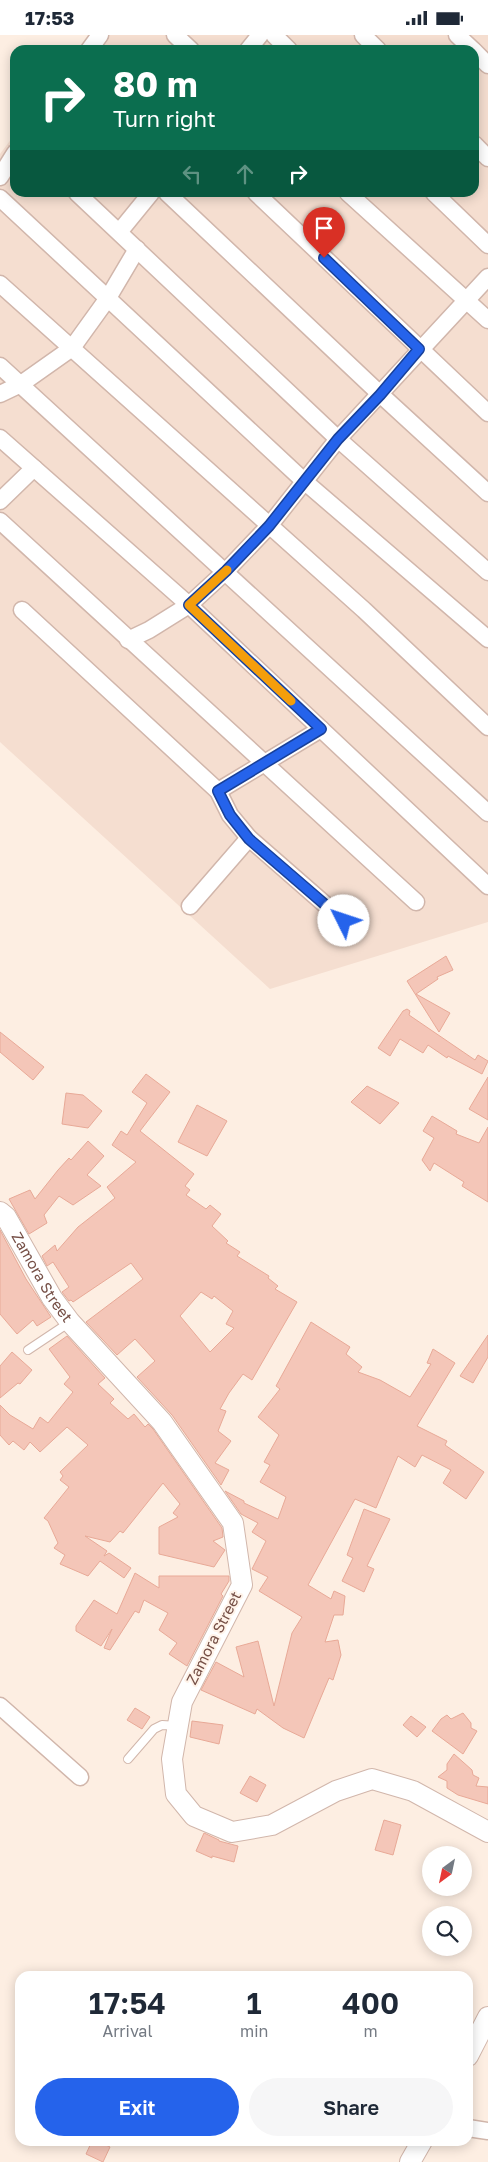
<!DOCTYPE html>
<style>
:root{--surface:#fff;--page:#f6f6f7;--text:#1f2937;--muted:#747a83;--accent:#2563eb}
body{margin:0;font-family:"Golos Text",sans-serif;background:var(--page);color:var(--text);height:100vh;display:flex;flex-direction:column;font-size:19px;white-space:nowrap}
*{box-sizing:border-box;margin:0}
p{font-size:16px;color:var(--muted)}
.icon{flex:none;width:28px;height:28px;fill:none;stroke:currentColor;stroke-width:2;stroke-linecap:round;stroke-linejoin:round}
.map{position:relative;flex:1;overflow:hidden}
.drawer{position:absolute;left:15px;top:1936px;width:458px;height:175px;display:flex;flex-direction:column;background:var(--surface);border-radius:15px;box-shadow:0 2px 12px #0003}
.drawer>*{flex:none}
.guide{position:absolute;left:10px;top:10px;width:469px;height:152px;border-radius:15px;box-shadow:0 2px 12px #0003;background:#0b6e4f;color:#fff;overflow:hidden}
.needle{width:32px;rotate:213deg}
.buttons{position:absolute;left:422px;top:1811px;display:grid;gap:10px}
.buttons a{display:grid;place-items:center;width:50px;height:50px;border-radius:50%;background:var(--surface);box-shadow:0 2px 12px #0003;font-size:25px}
.pin{position:absolute;display:grid;place-items:center;width:42px;height:42px;color:#fff;margin:-51px -21px;border-radius:50% 50% 50% 0;rotate:-45deg;box-shadow:0 0 5px #0007}
.pin .icon{rotate:45deg}
.me{position:absolute;width:55px;margin:-28px;rotate:311deg;stroke-linejoin:round;filter:drop-shadow(0 0 4px #0008)}
.turn{display:flex;align-items:center;gap:18px;height:105px;padding:0 20px;font-size:22px}
.turn .icon{width:65px;height:65px;stroke-width:2.5}
.turn b{display:block;font-size:35px;line-height:42px}
.lanes{display:flex;align-items:center;height:48px;padding:0 20px;background:#0003;justify-content:center;gap:25px;direction:ltr}
.lanes .off{opacity:.35}
.eta{display:flex;justify-content:space-evenly;align-items:center;height:85px;text-align:center}
.eta b{font-size:30px;font-weight:600;line-height:35px}
.cta{display:flex;gap:10px;margin-top:auto;padding:10px 20px}
.cta a{flex:1;height:58px;border-radius:30px;background:var(--accent);color:#fff;font-size:20px;font-weight:600;line-height:58px;text-align:center}
.cta a+a{background:var(--page);color:var(--text)}
.status{display:flex;justify-content:space-between;align-items:center;height:35px;padding:0 25px;background:var(--surface);direction:ltr}
.status svg{height:14px;fill:currentColor}
.map>svg:first-child{display:block}
</style>
<div class="status"><b>17:53</b><svg viewBox="0 0 49 12"><path d="M0 12V9h3v3zM5 12V6h3v6zM10 12V3h3v9zM15 12V0h3v12zM26 1h20v11H26zM47 4h2v5h-2z"/></svg></div>
<div class="map">
<svg width="488" height="2127" viewBox="0 0 488 2127">
<rect width="100%" height="100%" fill="#fdeee2"/>
<path fill="#f5ded0" d="M88,0h400v887l-218,67 -270,-247v-588l15,-20v59h459v-143h-397z"/>
<g fill="#f4c6b8" stroke="#e8a997" fill-rule="evenodd">
<path d="M446,921l7,14 -16,7 1,2 -22,15 34,19 -11,19 -32,-51z"/>
<path d="M407,974l3,2 -1,4 66,45 3,-5 10,6 -6,13 -34,-18 -1,2 -19,-13 -5,8 -23,-14 -10,17 -12,-8 25,-37z"/>
<path d="M0,997l44,35 -11,13 -33,-28z"/>
<path d="M146,1039l24,18 -30,39 54,43 -9,12 5,4 -4,5 20,14 4,-4 11,9 -9,12 16,15 -2,2 14,9 -3,4 32,20 -1,2 10,8 -3,3 22,13 -45,78 -9,-6 -14,19 -9,16 6,2 -8,20 13,10 -16,22 14,7 -8,15 -49,-70 -35,-38 18,-16 -20,-22 -18,16 -31,-33 57,-43 -12,-16 -58,39 -2,-2 -2,1 -7,-9 7,-5 -16,-25 -6,4 -5,-10 13,-11 2,6 21,-24 37,-29 -8,-11 29,-25 -24,-17 9,-14 6,4 20,-32 -15,-11zM201,1257l11,7 2,-3 19,15 -7,13 8,4 -24,24 -30,-36z"/>
<path d="M488,1042v43l-19,-11z"/>
<path d="M367,1051l32,17 -19,21 -29,-22z"/>
<path d="M66,1058l17,2 19,16 -14,17 -26,-4z"/>
<path d="M197,1070l30,16 -20,35 -29,-14z"/>
<path d="M432,1081l25,15 -1,3 23,9 9,-16v75l-26,-16 2,-4 -30,-19 -4,8 -8,-11 12,-22 -11,-7z"/>
<path d="M88,1106l16,15 -17,19 14,11 -28,19 -14,-9 -15,19 3,8 -18,11 -20,-35 21,-9 5,9 23,-29 11,-12 2,2z"/>
<path d="M0,1195l26,49 25,38 -14,9 -4,-6 -16,14 -17,-20z"/>
<path d="M311,1287l39,25 -4,7 16,13 -4,5 22,8 30,17 21,-33 -4,-1 6,-14 22,14 -38,63 30,15 -2,4 39,27 -18,27 -23,-16 8,-13 -29,-15 -7,12 -17,-11 -22,52 -21,-9 -47,86 23,14 3,-8 11,5 -2,19h-9l-9,27 13,-2 3,15 -8,25 -4,-2 -25,60 -21,-10 -26,-19 -2,5 -54,-24 15,-28 28,15 -8,-30 22,-6 16,65 18,-73 10,-16 -43,-26 9,-14 -16,-8 14,-28 -14,-9 6,-9 -17,-9 -16,-23 19,10v2l34,16 8,-22 -26,-15 10,-17 -6,-3 15,-27 -21,-18 22,-28 -4,-3z"/>
<path d="M488,1300v22l-15,26 -13,-7z"/>
<path d="M67,1301l38,42 -7,6 16,15 -4,4 18,16 6,-5 11,13 3,-3 5,5 69,99 1,9 -10,4 12,9 -11,17 -55,-13v-27l19,-10 -5,-4 7,-9 -17,-21 -40,50 -3,-2 -10,11 -25,-6 22,15 -3,5 5,-3 22,15 -7,10 -24,-17 -12,15 -28,-12 5,-9 -11,-7 4,-5 -10,-22 -4,-3 25,-31 -9,-7 3,-4 -3,-4 28,-27 -21,-18 -27,25 -10,-10 -6,8 -11,-9 -4,4 -9,-10v-30l10,10 23,14 7,-12 8,6 25,-31 -9,-8 6,-7 -21,-28z"/>
<path d="M12,1317l20,18 -12,14 -2,-1 -18,15v-32z"/>
<path d="M364,1474l26,10 -23,47 7,3 -10,23 -22,-11 11,-23 -6,-3z"/>
<path d="M135,1538l24,15v-12h70v5l-8,13 2,2 -36,70 -18,-12 8,-11 -18,-13 9,-17 -24,-13 -5,13 -4,-2 -25,39 -6,-2 8,-19 -11,17 -25,-15v-5l18,-26 23,14z"/>
<path d="M135,1673l15,9 -8,12 -15,-9z"/>
<path d="M463,1678l8,10v5l6,3 -14,23 -31,-23 9,-12 6,-4 4,4z"/>
<path d="M411,1681l15,11 -9,10 -14,-12z"/>
<path d="M192,1686l31,4 -4,19 -29,-7z"/>
<path d="M454,1719l18,16 1,5 6,3 -3,8 12,1v17l-30,-9 -11,-7v-7l-9,-4 9,-7v-6z"/>
<path d="M250,1741l16,9 -9,17 -17,-9z"/>
<path d="M384,1785l17,5 -8,30 -18,-5z"/>
<path d="M204,1798l15,7v1l19,5 -4,16 -22,-6v2l-16,-7z"/>
<path d="M92,2106h6l12,6 -7,15 -17,-8z"/>
</g>
<g fill="none" stroke-linecap="round" stroke-linejoin="round">
<g stroke="#d1b6ab" stroke-width="10">
<g id="service">
<path d="M28,1315l42,-28"/>
<path d="M128,1724l26,-30 8,-4 16,1"/>
</g>
</g>
<g stroke="#d1b6ab" stroke-width="19">
<g id="minor">
<path d="M175,0l16,15"/>
<path d="M274,0l15,15"/>
<path d="M363,0l15,15"/>
<path d="M457,0l16,15"/>
<path d="M89,15l11,-15"/>
<path d="M248,15l12,-15"/>
<path d="M474,16l14,14"/>
<path d="M474,109l14,14"/>
<path d="M0,142l15,-24"/>
<path d="M77,158l261,246 150,133"/>
<path d="M167,158l213,201 108,99"/>
<path d="M256,158l232,220"/>
<path d="M348,158l140,127"/>
<path d="M434,158l54,52"/>
<path d="M0,163l304,283 184,158"/>
<path d="M120,196l31,-38"/>
<path d="M0,249l364,326 124,117"/>
<path d="M0,331l488,447"/>
<path d="M0,359l21,-10 51,-36 36,-50 29,-49"/>
<path d="M0,403l189,167 299,281"/>
<path d="M0,466l34,-33"/>
<path d="M0,486l416,381"/>
<path d="M22,575l196,181 12,24 19,23 95,83"/>
<path d="M128,605l21,-10 40,-25 37,-34 43,-45 69,-87 150,-162"/>
<path d="M218,756l103,-62"/>
<path d="M190,871l59,-68"/>
<path d="M0,1671l80,71"/>
<path d="M468,2093l20,3"/>
</g>
</g>
<g stroke="#d1b6ab" stroke-width="22">
<g id="tertiary">
<path id="s1" d="M0,1177l6,5 46,81 18,24 92,100 71,101 9,62 -60,117 -10,57 4,35 18,22 38,16 40,-7 64,-34 36,-12 41,12 75,41"/>
<path d="M468,2021l20,-39"/>
<path d="M410,2127l12,-21"/>
</g>
</g>
<use href="#service" stroke="#fff" stroke-width="8"/>
<use href="#minor" stroke="#fff" stroke-width="16"/>
<use href="#tertiary" stroke="#fff" stroke-width="20"/>
</g>
<g fill="none" stroke-linecap="round" stroke-linejoin="round">
<g stroke="#184099" stroke-width="12">
<path id="route" d="M324,223l95,91 -39,46 -42,44 -69,87 -43,45 -37,34 132,124 -103,62 12,24 19,24 95,82"/>
</g>
<use href="#route" stroke="#2563eb" stroke-width="9"/>
<path stroke="#f59e0b" stroke-width="9" d="M227,535l-38,35 102,96"/>
</g>
<g text-anchor="middle" stroke-width="4" stroke-linejoin="round" paint-order="stroke">
<g font-size="15" fill="#765047" stroke="#fff3e9">
<text dy="5" stroke="none"><textPath href="#s1" startOffset="78">Zamora Street</textPath></text>
<text transform="translate(214 1603) rotate(-63)" y="5">Zamora Street</text>
</g>
</g>
</svg>
<div class="buttons">
<a><svg class="needle" viewBox="-14 -14 28 28"><path d="M0-13l5 13h-10z" fill="#e53935"/><path d="M0 13l5-13h-10z" fill="#747a83"/></svg></a>
<a><svg class="icon" aria-label="search" viewBox="0 0 24 24"><circle cx="10" cy="10" r="6"/><path d="M15 15l6 6"/></svg></a>
</div>
<div class="pin" style="left:324px;top:223px;background:#d93025"><svg class="icon" aria-label="arrive" viewBox="0 0 24 24"><path d="M6 21V4h12l-3 4 3 4H6"/></svg></div>
<svg class="me" style="left:344px;top:886px" viewBox="-20 -20 40 40"><circle r="19" fill="#fff"/><path d="M0-13L10 11 0 6-10 11z" fill="#2563eb"/></svg>
<div class="guide">
<div class="turn"><svg class="icon" aria-label="right" viewBox="0 0 24 24"><path d="M7 20v-9h11M14 6l5 5-5 5"/></svg><div><b>80 m</b>Turn right</div></div>
<div class="lanes"><svg class="icon off" aria-label="left" viewBox="0 0 24 24"><path d="M17 20v-9H6M10 6l-5 5 5 5"/></svg><svg class="icon off" aria-label="ahead" viewBox="0 0 24 24"><path d="M12 20V5M6 11l6-6 6 6"/></svg><svg class="icon" aria-label="right" viewBox="0 0 24 24"><path d="M7 20v-9h11M14 6l5 5-5 5"/></svg></div>
</div>
<section class="drawer">
<div class="eta">
<div><b>17:54</b><p>Arrival</p></div>
<div><b>1</b><p>min</p></div>
<div><b>400</b><p>m</p></div>
</div>
<div class="cta"><a>Exit</a><a>Share</a></div>
</section>
</div>
